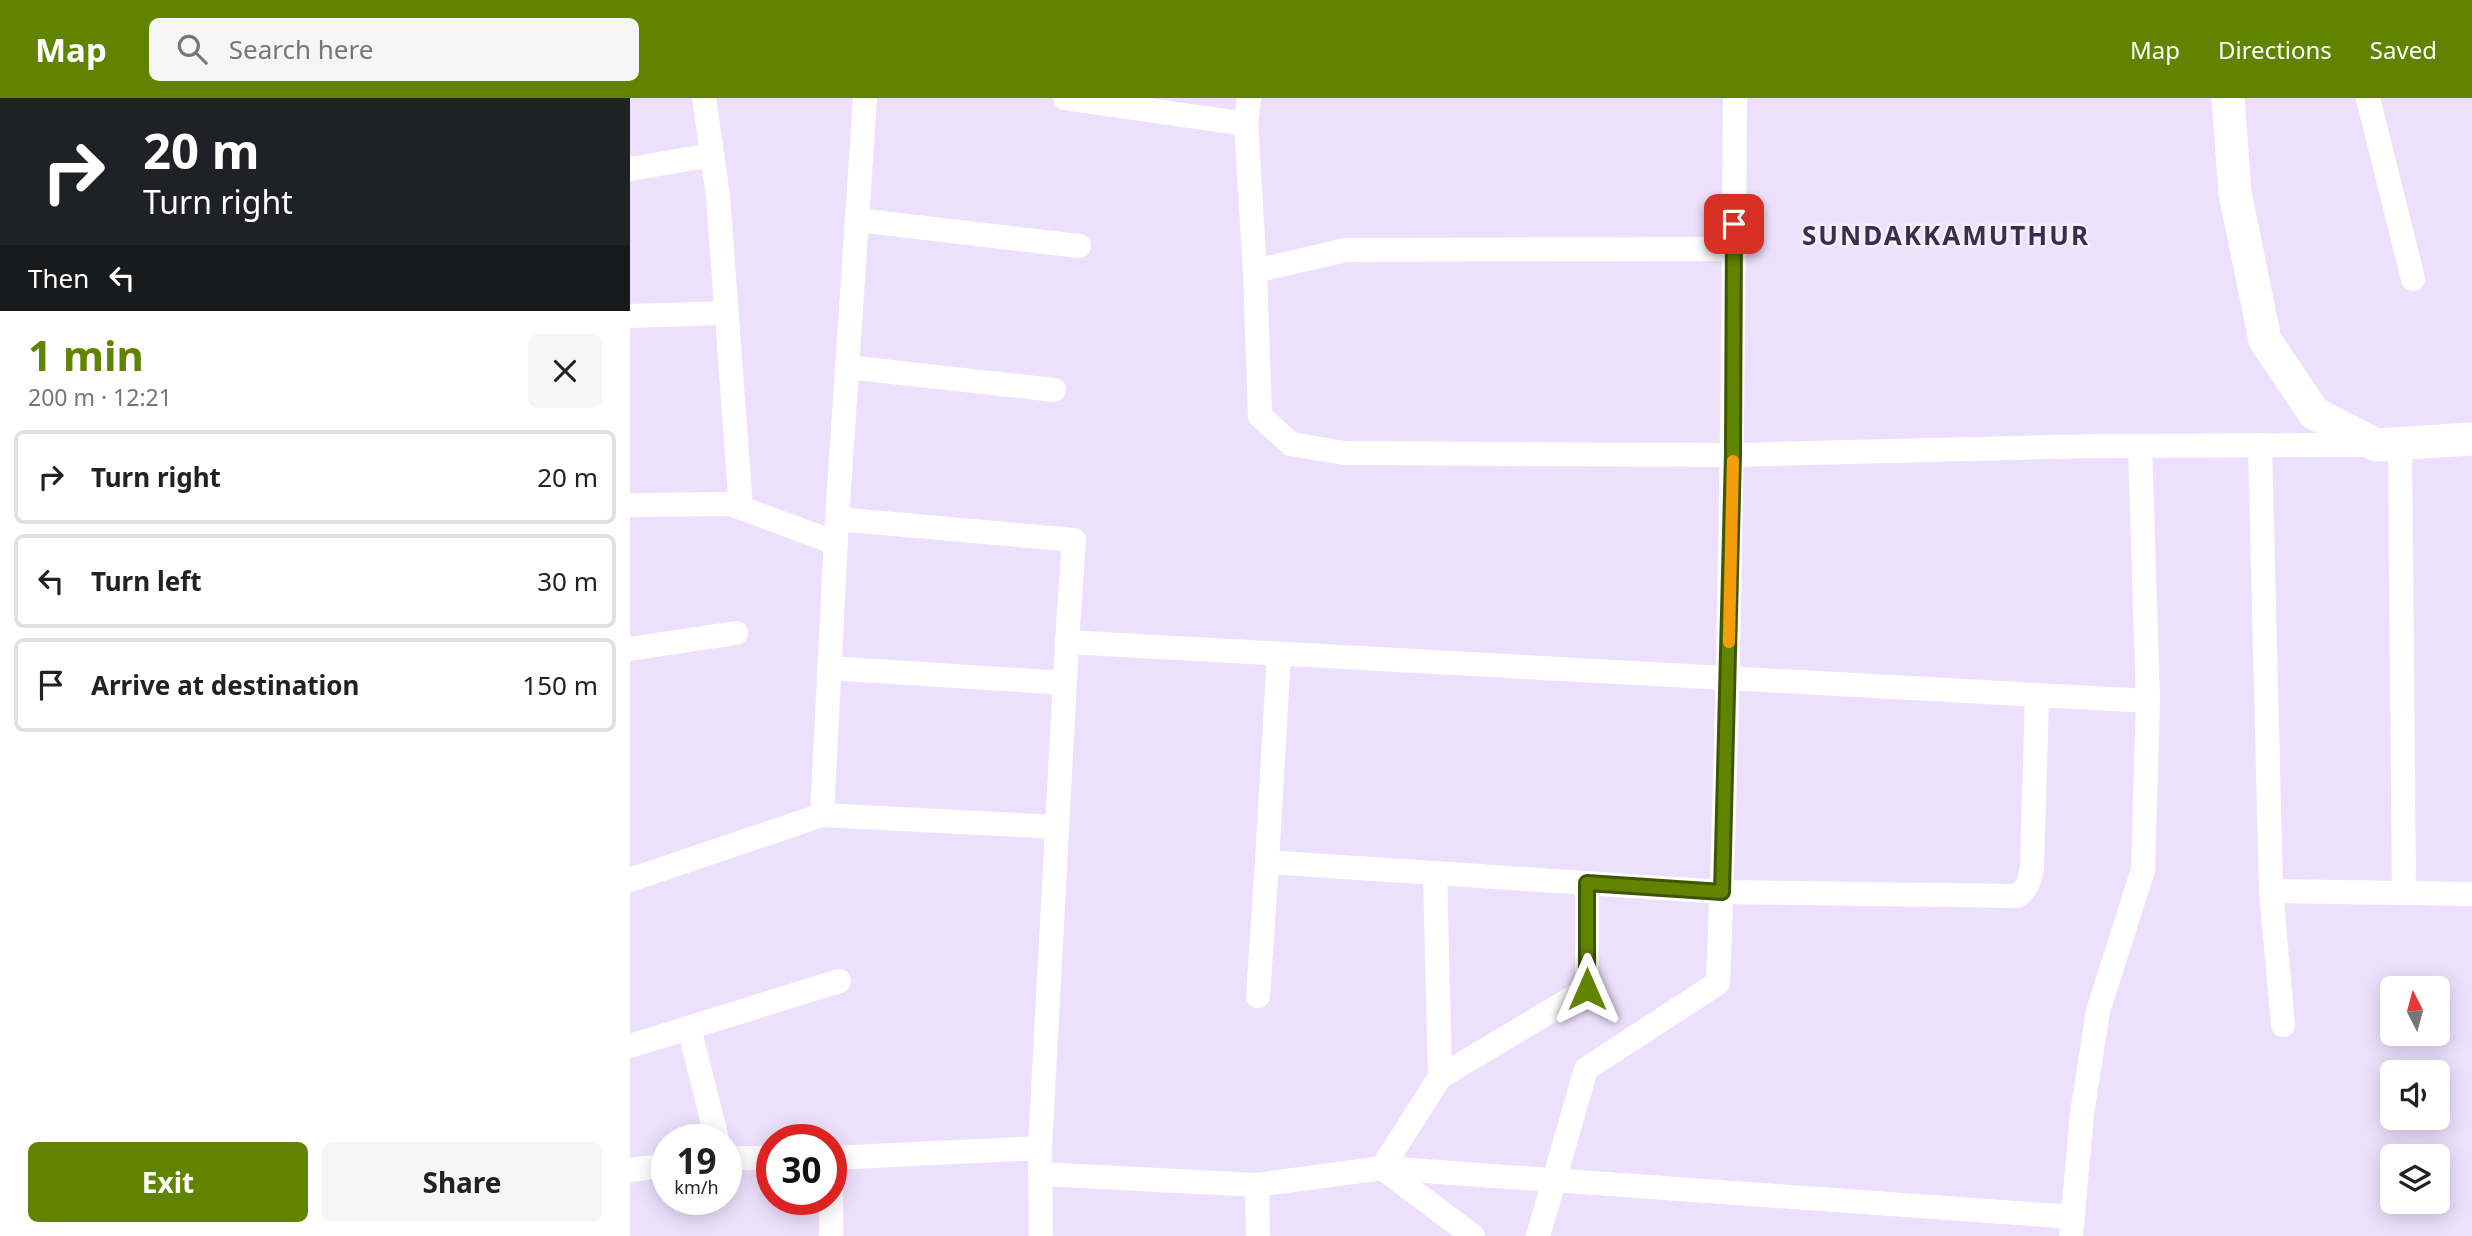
<!DOCTYPE html>
<meta charset="utf-8">
<style>
:root{--surface:#fff;--page:#f6f6f6;--text:#222;--muted:#767676;--line:#e0e0e0;--accent:#618400}
body{margin:0;font-family:"Noto Sans",sans-serif;background:var(--page);color:var(--text);height:100vh;display:flex;flex-direction:column;font-size:26px;white-space:nowrap}
*{box-sizing:border-box;margin:0}
p{font-size:23px;color:var(--muted)}
.icon{flex:none;width:38px;height:38px;fill:none;stroke:currentColor;stroke-width:2;stroke-linecap:round;stroke-linejoin:round}
.map{position:relative;flex:1;overflow:hidden}
.drawer{display:flex;flex-direction:column;background:var(--surface);width:630px}
.drawer>*{flex:none}
.hud{background:#202124;color:#fff;overflow:hidden}
.needle{width:46px;rotate:354deg}
.controls{position:absolute;left:1750px;top:878px;display:grid;gap:14px}
.controls a{display:grid;place-items:center;width:70px;height:70px;border-radius:10px;background:var(--surface);box-shadow:0 4px 18px #0003;font-size:35px}
.speed{position:absolute;left:21px;top:1026px;display:flex;gap:14px;font-size:35px;font-weight:700;text-align:center}
.speed>*{display:grid;place-content:center;width:91px;height:91px;border-radius:50%;background:var(--surface);box-shadow:0 4px 18px #0003;line-height:1}
.speed small{font-size:18px;font-weight:400}
.speed .limit{border:10px solid #d22;background:#fff;color:#111}
.pin{position:absolute;display:grid;place-items:center;width:60px;height:60px;color:#fff;margin:-30px;border-radius:14px;box-shadow:0 4px 10px #0006}
.me{position:absolute;width:77px;margin:-38px;rotate:0deg;stroke-linejoin:round;filter:drop-shadow(0 0 5px #0008)}
.turn{display:flex;align-items:center;gap:24px;height:147px;padding:0 28px;font-size:32px}
.turn .icon{width:91px;height:91px;stroke-width:2.5}
.turn b{display:block;font-size:49px;line-height:60px}
.then{display:flex;align-items:center;height:66px;padding:0 28px;background:#0003;gap:14px;font-size:26px}
.round{display:grid;place-items:center;flex:none;width:74px;height:74px;border-radius:10px;background:var(--page)}
.headline{display:flex;align-items:center;justify-content:space-between;height:119px;padding:0 28px}
h1{font-size:42px;font-weight:700;line-height:52px;color:var(--accent)}
.primary-button{display:flex;gap:14px;margin-top:auto;padding:14px 28px}
.primary-button a{flex:1;height:80px;border-radius:10px;background:var(--accent);color:#fff;font-size:28px;font-weight:700;line-height:80px;text-align:center}
.primary-button a+a{background:var(--page);color:var(--text)}
ul{padding:0;list-style:none}
li{display:flex;align-items:center;gap:21px;height:94px;margin:0 14px 10px;padding:0 14px;border:4px solid var(--line);border-radius:10px}
li div{flex:1}
li b{display:block;font-size:26px}
li em{font-style:normal}
header{display:flex;align-items:center;gap:42px;box-sizing:border-box;height:98px;padding:0 35px;background:var(--accent);color:#fff}
header strong{font-size:33px}
nav{display:flex;gap:38px;margin-inline-start:auto;font-size:24px}
.search{width:490px;height:63px;background:var(--page);display:flex;align-items:center;gap:18px;box-sizing:border-box;padding:0 24px;border-radius:10px;color:var(--muted);font-size:26px}
main{display:flex;flex:1;min-height:0}
.map>svg:first-child{display:block}
</style>
<header>
<strong>Map</strong>
<div class="search"><svg class="icon" aria-label="search" viewBox="0 0 24 24"><circle cx="10" cy="10" r="6"/><path d="M15 15l6 6"/></svg>Search here</div>
<nav><a>Map</a><a>Directions</a><a>Saved</a></nav>
</header>
<main>
<section class="drawer">
<div class="hud">
<div class="turn"><svg class="icon" aria-label="right" viewBox="0 0 24 24"><path d="M7 20v-9h11M14 6l5 5-5 5"/></svg><div><b>20 m</b>Turn right</div></div>
<div class="then">Then<svg class="icon" aria-label="left" viewBox="0 0 24 24"><path d="M17 20v-9H6M10 6l-5 5 5 5"/></svg></div>
</div>
<div class="headline"><div><h1>1 min</h1><p>200 m · 12:21</p></div><a class="round"><svg class="icon" aria-label="close" viewBox="0 0 24 24"><path d="M6 6l12 12M18 6L6 18"/></svg></a></div>
<ul>
<li><svg class="icon" aria-label="right" viewBox="0 0 24 24"><path d="M7 20v-9h11M14 6l5 5-5 5"/></svg><div><b>Turn right</b></div><em>20 m</em></li>
<li><svg class="icon" aria-label="left" viewBox="0 0 24 24"><path d="M17 20v-9H6M10 6l-5 5 5 5"/></svg><div><b>Turn left</b></div><em>30 m</em></li>
<li><svg class="icon" aria-label="arrive" viewBox="0 0 24 24"><path d="M6 21V4h12l-3 4 3 4H6"/></svg><div><b>Arrive at destination</b></div><em>150 m</em></li>
</ul>
<div class="primary-button"><a>Exit</a><a>Share</a></div>
</section>
<div class="map">
<svg width="1842" height="1138" viewBox="0 0 1842 1138">
<rect width="100%" height="100%" fill="#ede0fc"/>
<g fill="none" stroke-linecap="round" stroke-linejoin="round">
<g stroke="#fff" stroke-width="24">
<path d="M74,0l14,98 23,312"/>
<path d="M435,0l181,26 3,-26"/>
<path d="M1738,0l45,181"/>
<path d="M616,26l9,147 5,145 31,28 53,9 389,2 358,-9 281,-1"/>
<path d="M0,71l82,-14"/>
<path d="M227,122l222,26"/>
<path d="M625,173l91,-21 388,-1"/>
<path d="M0,218l96,-3"/>
<path d="M217,269l207,23"/>
<path d="M1770,345l4,450"/>
<path d="M1630,347l11,446 201,3"/>
<path d="M0,407l100,-1 106,39"/>
<path d="M207,421l28,-421"/>
<path d="M0,551l106,-16"/>
<path d="M649,556l-12,208 455,30 295,4c11,-7 12,-15 15,-28l5,-173"/>
<path d="M199,570l236,15"/>
<path d="M427,729l-235,-12 15,-296 237,21 -7,102"/>
<path d="M0,782l192,-65"/>
<path d="M1641,793l12,134"/>
<path d="M628,898l9,-134"/>
<path d="M59,930l28,111"/>
<path d="M0,948l209,-65"/>
<path d="M810,979l147,-88v-106"/>
<path d="M96,1060h46"/>
<path d="M752,1070l691,49"/>
<path d="M752,1070l91,68"/>
<path d="M0,1072l37,-5"/>
<path d="M410,1076l217,11 1,51"/>
<path d="M627,1087l125,-17 58,-91 -5,-204"/>
<path d="M201,1099l1,-39 208,-10"/>
<path d="M201,1138v-37"/>
<path d="M411,1138l-1,-88 27,-506 1081,59"/>
<path d="M908,1138l48,-167 132,-86c12,-295 15,-590 17,-885"/>
<path d="M1441,1138l11,-122 16,-103 45,-141 5,-169 -8,-255"/>
</g>
<path stroke="#fff" stroke-width="33" d="M1598,0l7,95 30,147 49,73 62,32 96,-6"/>
</g>
<g fill="none" stroke-linecap="round" stroke-linejoin="round">
<g stroke="#3f5600" stroke-width="18">
<path id="route" d="M957,891v-106l135,9 11,-438 1,-230"/>
</g>
<use href="#route" stroke="#618400" stroke-width="12"/>
<path stroke="#f59e0b" stroke-width="12" d="M1099,544l4,-181"/>
</g>
<g text-anchor="middle" stroke-width="5" stroke-linejoin="round" paint-order="stroke">
<g font-size="26" font-weight="bold" letter-spacing="2" fill="#3d2b50" stroke="#f5f1fb">
<text x="1316" y="147">SUNDAKKAMUTHUR</text>
</g>
</g>
</svg>
<div class="controls">
<a><svg class="needle" viewBox="-14 -14 28 28"><path d="M0-13l5 13h-10z" fill="#e53935"/><path d="M0 13l5-13h-10z" fill="#767676"/></svg></a>
<a><svg class="icon" aria-label="sound" viewBox="0 0 24 24"><path d="M4 9h4l5-4v14l-5-4H4zM17 9q2 3 0 6"/></svg></a>
<a><svg class="icon" aria-label="layers" viewBox="0 0 24 24"><path d="M12 4l9 5-9 5-9-5zM3 14l9 5 9-5"/></svg></a>
</div>
<div class="speed"><div>19<small>km/h</small></div><div class="limit">30</div></div>
<div class="pin" style="left:1104px;top:126px;background:#d93025"><svg class="icon" aria-label="arrive" viewBox="0 0 24 24"><path d="M6 21V4h12l-3 4 3 4H6"/></svg></div>
<svg class="me" style="left:957px;top:891px" viewBox="-20 -20 40 40"><path d="M0-17L14 15 0 8-14 15z" fill="#618400" stroke="#fff" stroke-width="4"/></svg>
</div>
</main>
